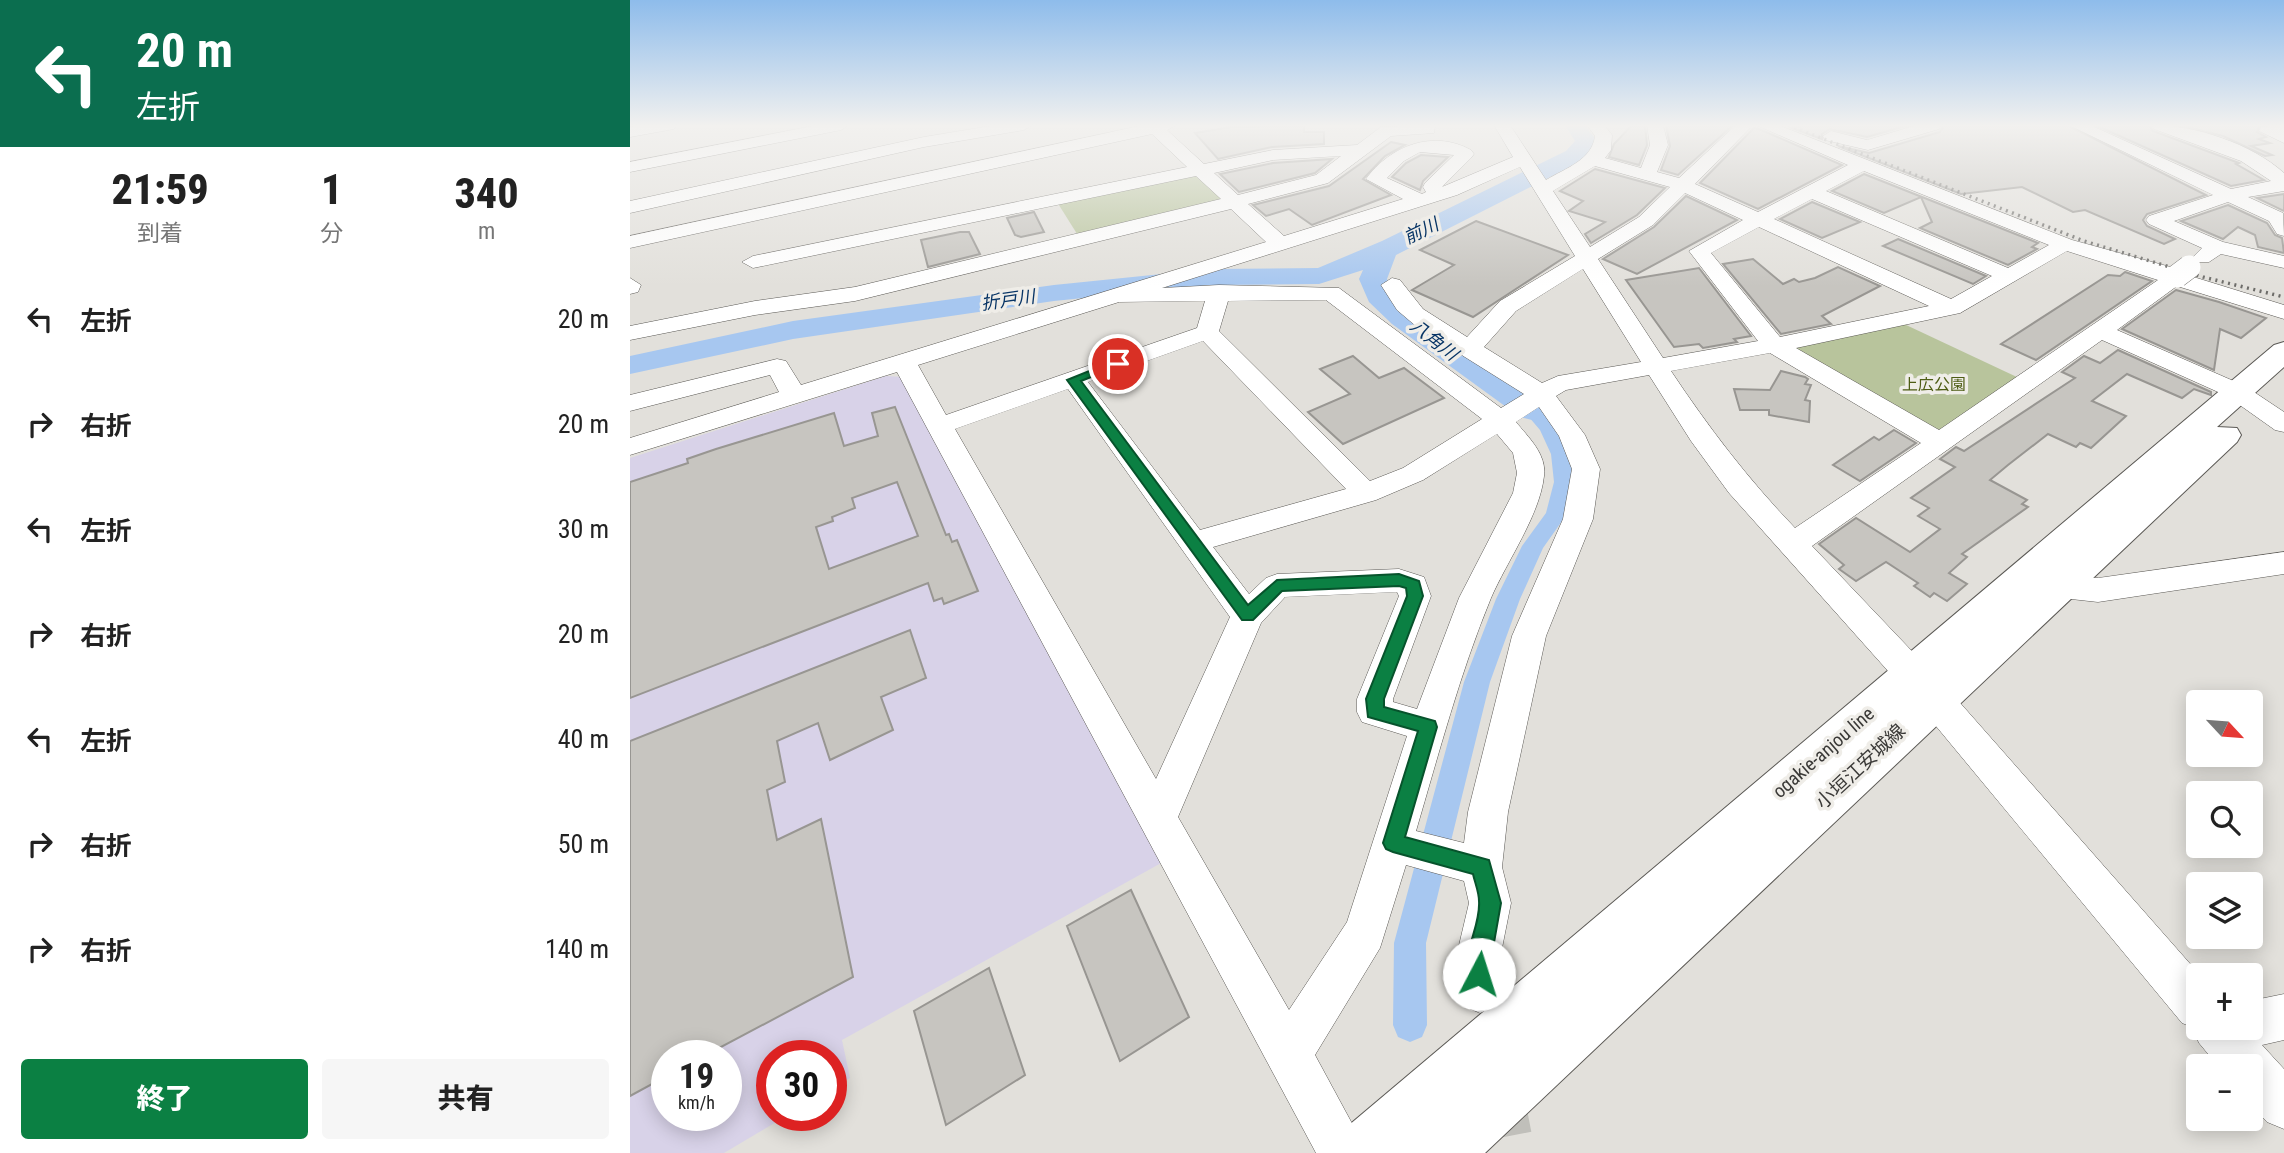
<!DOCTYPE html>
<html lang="ja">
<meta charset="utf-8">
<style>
:root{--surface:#fff;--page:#f6f6f6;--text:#222;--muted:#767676;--accent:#0b8043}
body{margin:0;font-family:"Roboto Condensed","Noto Sans JP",sans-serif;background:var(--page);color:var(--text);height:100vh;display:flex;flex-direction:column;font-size:26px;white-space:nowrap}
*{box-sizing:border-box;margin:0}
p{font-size:23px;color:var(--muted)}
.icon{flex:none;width:38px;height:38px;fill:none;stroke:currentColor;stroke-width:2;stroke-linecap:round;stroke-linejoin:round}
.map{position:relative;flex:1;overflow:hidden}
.details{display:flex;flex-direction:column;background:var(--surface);width:630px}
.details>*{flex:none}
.top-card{background:#0b6e4f;color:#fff;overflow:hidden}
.needle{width:46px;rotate:116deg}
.fabs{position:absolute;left:1556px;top:690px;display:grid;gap:14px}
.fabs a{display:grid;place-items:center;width:77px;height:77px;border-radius:7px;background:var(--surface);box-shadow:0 4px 18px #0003;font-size:35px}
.speed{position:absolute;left:21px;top:1040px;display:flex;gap:14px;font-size:35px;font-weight:700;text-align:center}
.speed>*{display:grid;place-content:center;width:91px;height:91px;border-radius:50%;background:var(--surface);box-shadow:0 4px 18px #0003;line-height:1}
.speed small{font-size:18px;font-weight:400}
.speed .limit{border:10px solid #d22;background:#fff;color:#111}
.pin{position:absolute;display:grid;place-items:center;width:60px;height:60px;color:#fff;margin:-30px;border:4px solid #fff;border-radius:50%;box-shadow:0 2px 7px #0007}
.me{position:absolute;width:77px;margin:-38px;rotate:5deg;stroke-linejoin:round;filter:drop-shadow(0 0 5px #0008)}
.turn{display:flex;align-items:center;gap:24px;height:147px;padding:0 21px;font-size:32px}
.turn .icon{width:91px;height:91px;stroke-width:2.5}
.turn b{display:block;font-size:49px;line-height:60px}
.eta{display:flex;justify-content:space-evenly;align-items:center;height:119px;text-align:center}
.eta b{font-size:42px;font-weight:800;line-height:49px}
.button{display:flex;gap:14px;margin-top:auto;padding:14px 21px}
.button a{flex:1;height:80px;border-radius:7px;background:var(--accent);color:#fff;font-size:28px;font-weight:800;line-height:80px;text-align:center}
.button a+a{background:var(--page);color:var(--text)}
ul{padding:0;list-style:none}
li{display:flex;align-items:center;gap:21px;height:105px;padding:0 21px}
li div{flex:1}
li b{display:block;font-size:26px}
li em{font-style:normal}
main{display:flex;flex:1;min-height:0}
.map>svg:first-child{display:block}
</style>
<main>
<section class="details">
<div class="top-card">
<div class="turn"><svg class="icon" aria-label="left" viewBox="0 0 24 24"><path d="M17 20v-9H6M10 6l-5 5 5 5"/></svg><div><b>20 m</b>左折</div></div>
</div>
<div class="eta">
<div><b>21:59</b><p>到着</p></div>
<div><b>1</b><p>分</p></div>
<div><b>340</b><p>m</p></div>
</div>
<ul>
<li><svg class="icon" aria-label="left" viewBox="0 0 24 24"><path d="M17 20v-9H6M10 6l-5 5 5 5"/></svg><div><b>左折</b></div><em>20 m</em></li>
<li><svg class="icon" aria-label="right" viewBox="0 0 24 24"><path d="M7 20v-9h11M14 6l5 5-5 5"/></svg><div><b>右折</b></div><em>20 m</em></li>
<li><svg class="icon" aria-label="left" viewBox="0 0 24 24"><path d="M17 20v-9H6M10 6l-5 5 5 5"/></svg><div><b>左折</b></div><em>30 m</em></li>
<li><svg class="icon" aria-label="right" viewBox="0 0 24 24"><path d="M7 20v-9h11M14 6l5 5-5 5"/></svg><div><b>右折</b></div><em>20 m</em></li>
<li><svg class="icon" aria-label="left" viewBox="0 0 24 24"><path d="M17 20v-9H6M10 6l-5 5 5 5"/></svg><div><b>左折</b></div><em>40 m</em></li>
<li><svg class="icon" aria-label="right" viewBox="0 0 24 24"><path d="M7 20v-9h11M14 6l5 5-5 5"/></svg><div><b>右折</b></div><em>50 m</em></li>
<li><svg class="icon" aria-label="right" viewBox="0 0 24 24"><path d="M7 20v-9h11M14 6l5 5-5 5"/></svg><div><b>右折</b></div><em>140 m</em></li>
</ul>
<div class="button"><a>終了</a><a>共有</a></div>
</section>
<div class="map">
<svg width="1654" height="1153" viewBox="0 0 1654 1153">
<rect width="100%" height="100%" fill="#e2e0db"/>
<path fill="#d8d2e8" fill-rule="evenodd" d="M256,376l17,1 260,485 -321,178 8,38 -19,11v-34h-59v60h16l-64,38h-94v-695zM37,1055h59v60h-59z"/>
<g fill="#b8c49c">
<path d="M567,175l25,24 -143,38 -22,-35z"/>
<path d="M1274,324l115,54 -77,53h-10l-138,-80 1,-6z"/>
</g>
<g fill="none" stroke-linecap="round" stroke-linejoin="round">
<path fill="#a7c7f0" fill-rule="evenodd" d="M902,404l7,2 20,22 12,26 3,28 -7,32 -24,34 -23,51 -30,83 -64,261 1,82 -5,12 -12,5 -12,-5 -5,-12 1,-82 70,-261 32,-83 26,-53 24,-33 8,-31 -3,-28 -11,-24 -17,-20z"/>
<path fill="#a7c7f0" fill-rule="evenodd" d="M935,125h20l12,16 -5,12 -10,8 -186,94 -9,24c14,37 120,98 157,124l5,7 -5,7 -12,3 -12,-3 -128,-93 -23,-22 -10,-23 4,-9 -44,14 -108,1 -157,16 -261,38 -163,35v-18l163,-35 261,-36 157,-16 107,-1 64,-27 184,-90 9,-10z"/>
</g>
<g fill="#c7c5c0" stroke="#989692" stroke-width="2" fill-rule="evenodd">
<path d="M674,125v7h20v12l-52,3 -54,12 -23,-26 37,-6z"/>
<path d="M1002,125h13l2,20 -8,20 -30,-8 5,-13z"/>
<path d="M1036,125h67l-55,50 -17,-5 9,-24z"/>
<path d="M1178,125h101l-42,12 -37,-8 -8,5v5l-30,-11z"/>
<path d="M1314,125h123l139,70 -59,19 -4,6 4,6 28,13 -11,5 -79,-34 -12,2 -51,-25 -61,7 -123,-48 31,7 71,-21z"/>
<path d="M1465,125h54l4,6 86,32 -3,1 28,16 -33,6z"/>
<path d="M1548,125h83l-4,7 9,5 -7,2 11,4 -19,3 21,9 -7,1 -42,-20z"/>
<path d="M1124,128l5,1 83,36 -84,44 -58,-26z"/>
<path d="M761,142l14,3 -20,11 -22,23 28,16 -79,30 -23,-16 -23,7 -13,-11 76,-19z"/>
<path d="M791,155l27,2 -25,24 -3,9 -28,-13 14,-14z"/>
<path d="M702,159l-17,14 -76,19 -19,-18 53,-11z"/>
<path d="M965,169l70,19 -28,27 -46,28 -6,-9 20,-12 -36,-11 14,-10 -23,-10z"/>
<path d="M1234,174l174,69 -6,4 5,2 -29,16 -88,-37 12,-6 -11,-25 -37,16 -52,-22z"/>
<path d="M1654,194v17l-27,-13z"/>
<path d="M1056,196l51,24 -100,54 -34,-15 51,-32z"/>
<path d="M1182,202l48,20 -38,16 -42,-19z"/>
<path d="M1598,205l39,18 8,12 7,3 2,15 -26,-6 -3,-12 -17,-8 -15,12 -42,-18z"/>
<path d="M404,212l10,20 -23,5 -6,-2 -8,-17z"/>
<path d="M846,221l92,34 -95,62 -61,-27 42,-25 -34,-15z"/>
<path d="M330,232h9l11,22 -52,13 -7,-27z"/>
<path d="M1268,239l88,37 -13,8 -90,-38z"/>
<path d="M1123,259l30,25 11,-5 5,3 16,-4 23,-11 42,19 -58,30 9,8 -50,10 -58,-70z"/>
<path d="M1069,268l52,68 -17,3 3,3 -34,6 -4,-4 -25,3 -48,-67z"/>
<path d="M1495,272l27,9 -116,79 -35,-16 107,-69 12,1z"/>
<path d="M1546,290l43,12 47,16 -25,20 -21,-9 -6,41 -92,-41z"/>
<path d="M1488,350l93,42v3l-17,-6 -12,9 -55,-24 -35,27 34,15 -35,32 -11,-5 -4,4 -28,-13 -40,31 -18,15 37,20 -5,4 6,3 -66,47 5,3 -18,16 18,11 -20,17 -13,-8 -4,4 -16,-11 4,-3 -32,-21 -30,19 -17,-12 5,-4 -25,-21 37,-26 54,34 30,-23 -22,-13 11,-8 -18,-10 44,-31 -15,-8 16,-12 8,4 111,-73 -13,-6 22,-16 16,7z"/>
<path d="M723,356l26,22 25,-10 40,30 -101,46 -35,-32 42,-18 -30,-25z"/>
<path d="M1151,371l24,6 3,2 -3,5 6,1 -6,15 5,1 -1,21 -40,-7v-5h-29l-6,-21 36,1z"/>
<path d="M265,407l51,128 3,-1 3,8 5,-2 21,51 -34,13 -2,-6 -8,3 -6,-18 -298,115v-216l58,-19 -1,-4 29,-10 118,-36 10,33 34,-10 -6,-23zM267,482l21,54 -89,33 -13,-42 17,-6 -1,-4 23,-9 -3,-10z"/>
<path d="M1264,430l22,13 -56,38 -27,-16 41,-28 5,3z"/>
<path d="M280,630l16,48 -45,19 12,33 -63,30 -12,-37 -41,18 8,41 -18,8 10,50 44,-21 32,158 -147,78h-39v21l-37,20v-355z"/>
<path d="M501,890l58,127 -69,44 -53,-135z"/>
<path d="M359,968l36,107 -79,50 -32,-114z"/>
</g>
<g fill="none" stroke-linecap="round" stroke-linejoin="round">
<path stroke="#c0bfba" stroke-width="46" stroke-dasharray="46 23" stroke-linecap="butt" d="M870,1091l12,62"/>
<g stroke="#5b5955" stroke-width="1">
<g id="minor">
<path d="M13,125h33l-2,4 -44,8v-10z"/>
<path d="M188,125h31l-8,5 -211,42v-10z"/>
<path d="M367,125h35l-8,5 -100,17 -294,66v-12l294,-64z"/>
<path d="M514,125h32l-9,5 37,34 69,-14 84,-5 24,-18 54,-2 -1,8 -43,3 -63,47 -80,21 36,32 119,-37 -37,-20c24,-33 67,-50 105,-29l3,4 -3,4 -29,29 71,-30 -19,-32h16l36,55c20,-12 46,-20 49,-44l-8,-11h17l8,10 -1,15 -6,8 36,10 9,-23 -3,-20h16l5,20 -11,27 22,6 57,-53h17l-58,59 63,28 90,-47 -92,-40h22l294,115 113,31 2,4 97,30v14l-107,-33 -60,44 128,56 39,26v20l-9,-2 -48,-34 -125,-56 -290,206 135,142 253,287 -2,52h52v-26l34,-7v46l-22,5 22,24v60l-17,-7 -17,-18v-38h-32l-19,-23 -7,-16 -10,-4 -261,-315 -192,-215 -38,-52 -42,-66 -83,15 -10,6 29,39 15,34 -7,50 -47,117 -38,176 -6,55 9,36 -11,55 3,32 -7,16 -16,7 -16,-7 -7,-16 -1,-32 13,-55 -5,-22 -58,-16 -26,83 -65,107 53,98h-52l-419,-781 -267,83v-17l149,-46 -9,-17 -140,36v-16l147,-36 9,2 15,24 465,-143 -35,-33 -376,92 -100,14 -125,25v-14l125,-25 100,-14 366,-88 -25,-23 -443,92 -11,-6 11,-6 434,-89 -35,-33 -522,114v-12zM790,152l34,3 -29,28 -2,4 3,5 -4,2 -35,-16 17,-17zM711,156l-25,19 -78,20 -24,-22 59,-13zM965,166l75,21 -31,30 -49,30 -37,-56zM890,167l55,89 -75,45 -33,36 -44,-28 -23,-29 -8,-2 -11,7 16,25 20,17 107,67 -23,14 -162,-120 -120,-3 -57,3 295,-93zM1234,171l185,74 -41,23 -182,-77zM1055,193l58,27 -54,31 69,90 -95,17 -65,-99 55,-34zM1182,199l180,77 -41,23 -177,-80zM1129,227l170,79 -149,31 -69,-84zM1437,251l91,29 -219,150 -143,-82 164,-35zM953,269l58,93 -83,14 -16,7 -58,-36 32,-36zM696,300l156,119 -79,49 -33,13 -151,-150 9,-30zM575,301l-8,27 -251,87 -28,-50 201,-63zM573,341l143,148 -146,41 -112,-148zM1140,353l151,90 -126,85c-47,-49 -86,-100 -124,-157zM438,389l162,228 -74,162 -201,-350zM909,407l20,29 13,33 -9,50 -51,117 -44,176 -4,31 -48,-12c23,-78 44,-158 75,-233 16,-37 49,-83 53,-122 3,-22 -16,-39 -28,-54zM867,434l16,19 4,20 -4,20 -54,105 -42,111 -24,-7v-3l38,-103 -7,-19 -25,-8 -122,5 -11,4 -17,16 -36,-47 163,-47 47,-20zM767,592l2,4 -42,103v13l5,10 45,14 -60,186 -58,88 -111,-193 83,-194 24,-26z"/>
<path d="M1287,125h24l-2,4 -71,21 -43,-10 -2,-4 8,-5 36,9z"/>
<path d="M1439,125h21l141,64 40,-8 -30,-20 -87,-32 -2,-4c43,0 100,19 132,48v18l-36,6 35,16 1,23 -7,-2 -8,-13 -41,-19 -54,19 49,21 61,14v12l-63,-14 -12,8h-14l-3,-4 10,-10 -53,-24 -3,-4 3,-4 64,-21z"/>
<path d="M1654,125v18l-25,-12 2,-4z"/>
<path d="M0,278l11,7 -3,7 -8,2z"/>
<path d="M1654,552v22l-186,28 -54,-6 -5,-8 5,-8 11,-4 43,2z"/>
</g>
</g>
<g stroke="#5b5955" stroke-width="2">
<path id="major" d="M1654,342v25l-67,60 20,1 4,7 -4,7 -752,711h-152l9,-22 932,-786z"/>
</g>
<use href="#minor" fill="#fff" fill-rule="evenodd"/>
<use href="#major" fill="#fff" fill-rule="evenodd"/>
<path stroke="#6c6b68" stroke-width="3.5" stroke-dasharray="2 4.5" stroke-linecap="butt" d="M1158,125l296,116 119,36 81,20"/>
<g stroke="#5b5955" stroke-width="24" stroke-linecap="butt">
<path id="minor-bridge" d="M1547,276l12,-9"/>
</g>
<use href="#minor-bridge" stroke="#fff" stroke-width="23"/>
</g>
<linearGradient id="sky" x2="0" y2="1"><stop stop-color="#8ebceb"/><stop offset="0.44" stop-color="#f2f1ef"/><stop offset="1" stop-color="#f2f1ef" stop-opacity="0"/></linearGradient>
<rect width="1654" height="286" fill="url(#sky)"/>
<path fill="#0b8043" stroke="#07532c" stroke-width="2" d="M484,361l10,3 -43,17 167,224 29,-25 122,-6 20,7 4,15 -39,103v8l51,14 2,6 -32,110 84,23 12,43 -14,79 -8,4 -8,-4c-12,-28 10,-53 8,-81 0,-9 -4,-18 -6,-27l-80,-22 -7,-3 -3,-6 35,-112 -50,-14 -2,-18 41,-103 -1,-8 -7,-2 -117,5 -29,29h-11l-175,-240z"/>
<g text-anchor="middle" stroke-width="7" stroke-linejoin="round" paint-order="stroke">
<g font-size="16" fill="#4e5d14" stroke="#efede8">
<text x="1304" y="390">上広公園</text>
</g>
<g font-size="18" font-style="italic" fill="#073465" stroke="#efede8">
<text transform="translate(791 231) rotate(-26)" y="6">前川</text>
<text transform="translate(378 300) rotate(-8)" y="6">折戸川</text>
<text transform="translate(804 340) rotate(38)" y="6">八角川</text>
</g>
<g font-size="19" fill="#3a3937" stroke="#efede8">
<text transform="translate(1193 752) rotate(-41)" y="7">ogakie-anjou line</text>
<text transform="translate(1230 766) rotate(-43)" y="7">小垣江安城線</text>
</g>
</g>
</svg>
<div class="fabs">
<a><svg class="needle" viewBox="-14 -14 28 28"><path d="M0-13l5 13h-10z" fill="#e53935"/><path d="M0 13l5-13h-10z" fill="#767676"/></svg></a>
<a><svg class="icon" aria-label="search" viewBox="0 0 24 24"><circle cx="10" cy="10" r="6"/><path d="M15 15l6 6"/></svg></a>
<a><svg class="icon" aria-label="layers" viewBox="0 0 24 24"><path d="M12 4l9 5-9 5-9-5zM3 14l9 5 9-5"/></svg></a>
<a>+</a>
<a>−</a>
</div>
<div class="speed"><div>19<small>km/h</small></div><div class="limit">30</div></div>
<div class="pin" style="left:488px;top:364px;background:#d93025"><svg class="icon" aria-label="arrive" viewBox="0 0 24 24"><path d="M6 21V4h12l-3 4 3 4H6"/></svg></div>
<svg class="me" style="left:849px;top:974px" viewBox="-20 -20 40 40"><circle r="19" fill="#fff"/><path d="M0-13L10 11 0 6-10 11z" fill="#0b8043"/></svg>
</div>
</main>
